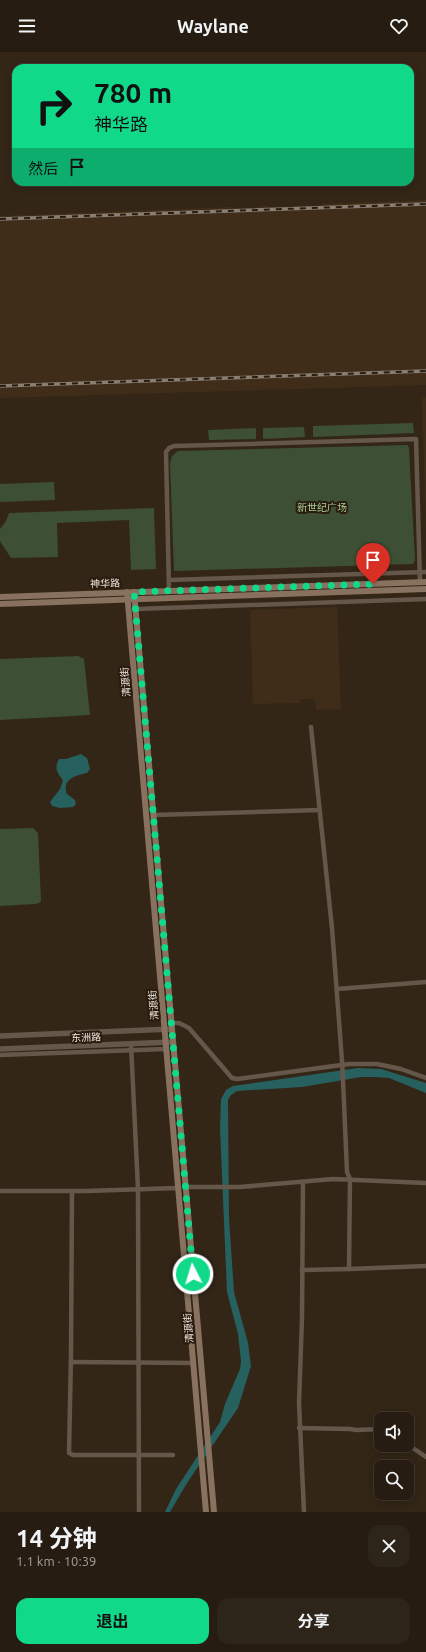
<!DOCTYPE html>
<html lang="zh">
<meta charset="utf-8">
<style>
:root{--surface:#261c11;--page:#2e251a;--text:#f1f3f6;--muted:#a4a19f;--line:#423a31;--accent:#11d98a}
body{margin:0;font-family:Ubuntu,"Noto Sans SC",sans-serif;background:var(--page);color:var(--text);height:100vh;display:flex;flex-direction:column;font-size:15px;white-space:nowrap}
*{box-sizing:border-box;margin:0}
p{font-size:13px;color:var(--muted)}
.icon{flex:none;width:22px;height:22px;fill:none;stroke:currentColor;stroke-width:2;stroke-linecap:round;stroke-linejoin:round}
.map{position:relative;height:1460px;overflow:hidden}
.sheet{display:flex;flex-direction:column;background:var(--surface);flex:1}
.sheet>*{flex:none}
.hud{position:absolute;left:12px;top:12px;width:402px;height:122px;border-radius:12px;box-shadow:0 2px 10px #0003,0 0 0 1px var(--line);background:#11d98a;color:#111;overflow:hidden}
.controls{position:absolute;left:374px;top:1360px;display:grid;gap:8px}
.controls a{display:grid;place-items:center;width:40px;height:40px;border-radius:8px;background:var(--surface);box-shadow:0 2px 10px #0003,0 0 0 1px var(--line);font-size:20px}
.pin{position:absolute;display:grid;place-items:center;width:34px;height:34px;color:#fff;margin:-41px -17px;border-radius:50% 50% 50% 0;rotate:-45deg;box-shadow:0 0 4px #0007}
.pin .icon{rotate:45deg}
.me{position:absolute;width:44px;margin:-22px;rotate:355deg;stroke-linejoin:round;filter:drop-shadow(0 0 3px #0008)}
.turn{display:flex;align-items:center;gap:14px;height:84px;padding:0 16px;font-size:18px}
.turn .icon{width:52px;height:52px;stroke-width:2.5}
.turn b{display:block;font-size:28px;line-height:34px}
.then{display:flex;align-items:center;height:38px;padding:0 16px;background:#0003;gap:8px;font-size:15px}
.round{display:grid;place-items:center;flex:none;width:42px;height:42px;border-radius:12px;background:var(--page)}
.overview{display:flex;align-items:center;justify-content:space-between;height:68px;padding:0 16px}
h1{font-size:24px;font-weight:700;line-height:30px}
.action{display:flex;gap:8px;margin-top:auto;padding:8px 16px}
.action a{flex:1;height:46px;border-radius:12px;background:var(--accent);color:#111;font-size:16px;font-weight:700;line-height:46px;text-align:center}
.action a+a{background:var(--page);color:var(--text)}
header{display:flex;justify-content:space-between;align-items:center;height:52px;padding:0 16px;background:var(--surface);font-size:18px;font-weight:700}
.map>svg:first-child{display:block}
</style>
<header><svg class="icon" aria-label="menu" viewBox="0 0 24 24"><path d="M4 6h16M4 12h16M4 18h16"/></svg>Waylane<svg class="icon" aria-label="heart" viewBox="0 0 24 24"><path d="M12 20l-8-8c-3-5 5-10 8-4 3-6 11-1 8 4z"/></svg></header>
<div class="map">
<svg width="426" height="1460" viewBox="0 0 426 1460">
<rect width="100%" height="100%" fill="#332617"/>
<g fill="#3f2d19">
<path d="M426,148v185l-426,13v-182l232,-9 3,1h21l2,-2h11l1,2 52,-2 1,-2z"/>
<path d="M426,345v134l-4,-133z"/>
<path d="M337,555l4,102 -25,1 -1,-11h-15v4l-47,1 -3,-94z"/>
</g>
<g fill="#3d4f34">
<path d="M413,371l1,10 -101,4v-11z"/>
<path d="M304,375l1,10 -42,2v-11z"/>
<path d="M256,376v11l-47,1 -1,-10z"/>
<path d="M408,393l1,4 6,111 -2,4 -239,7 -4,-108 2,-7 6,-5z"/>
<path d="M54,430l1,18 -55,2v-18z"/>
<path d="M154,456l2,61 -25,1 -2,-50 -72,3 1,34 -47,1 -11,-17v-12l6,-8 3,-8z"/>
<path d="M78,604l6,3 6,56 -90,5v-61z"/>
<path d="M33,776l5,5 3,68 -2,2 -4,1 -35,2v-77z"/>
</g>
<g fill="#26605f">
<path d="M81,702l6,4 3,11 -3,4c-10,2 -26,6 -20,21l8,6 1,4 -3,3 -13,1 -8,-2 -2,-4 10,-13 3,-9c-6,-7 -9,-12 -4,-21h7z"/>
<path d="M358,1016l23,1 45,14v10l-37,-15 -15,-1h-13l-59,10 -65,4 -6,4 -3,5 1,119 5,73 14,51 3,23 -13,42 -51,75 -17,29h-5l11,-23 44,-67 5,-18 15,-35 1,-8 -3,-27 -11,-42 -7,-163 1,-30 5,-9 7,-4z"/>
</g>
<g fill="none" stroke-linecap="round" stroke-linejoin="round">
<g stroke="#66574b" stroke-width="4.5">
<path d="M169,528l257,-8"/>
<path d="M169,539l-3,-139 3,-4 5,-2 242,-7 4,143"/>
<path d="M136,557l290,-10"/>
<path d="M311,675l21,201 10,133"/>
<path d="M154,763l165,-5"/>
<path d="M337,937l89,-7"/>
<path d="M172,971h7l10,5 43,50 5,1 112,-15h28l24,5 25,9"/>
<path d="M131,992l7,145 1,323"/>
<path d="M0,1003l166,-6"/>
<path d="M343,1028l4,92 3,7 -1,90"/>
<path d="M303,1130l-1,136 -3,85 5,109"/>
<path d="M186,1135h54l93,-8 93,4"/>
<path d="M0,1139h86l92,-3"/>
<path d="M72,1139l-1,164 -2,98 4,2h100"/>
<path d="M302,1218l47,-1 77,-3"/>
<path d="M71,1310l123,1"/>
<path d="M299,1376l51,1 6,1 25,-1"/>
<path d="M407,1392l19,13"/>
</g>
<g stroke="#66574b" stroke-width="5.5">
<path d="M0,984l172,-7"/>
<path d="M0,997l173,-7"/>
</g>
<g stroke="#88715e" stroke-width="6">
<path d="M127,540l79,920"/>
<path d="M134,540l80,920"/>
<path d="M0,545l426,-15"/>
<path d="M0,552l426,-15"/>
</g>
<g stroke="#8a7f72" stroke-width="3.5">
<g id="rail">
<path d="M0,167l426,-15"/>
<path d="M0,334l426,-15"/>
</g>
</g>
<use href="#rail" stroke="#291c0e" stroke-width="2" stroke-dasharray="6" stroke-linecap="butt"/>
<path stroke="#66574b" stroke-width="4.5" d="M342,1009l1,19"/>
</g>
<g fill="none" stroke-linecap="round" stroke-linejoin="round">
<path stroke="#11d98a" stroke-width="7" stroke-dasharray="0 12.6" d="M193,1222l-59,-682 239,-8"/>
</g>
<g text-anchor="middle" stroke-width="4" stroke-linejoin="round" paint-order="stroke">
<g font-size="10" fill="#abd399" stroke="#291c0e">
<text x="322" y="459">新世纪广场</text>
</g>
<g font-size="10" fill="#eee5dc" stroke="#291c0e">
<text transform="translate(105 531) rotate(-2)" y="4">神华路</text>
<text transform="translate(125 630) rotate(-95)" y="4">清源街</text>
<text transform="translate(153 953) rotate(-95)" y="4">清源街</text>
<text transform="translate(86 985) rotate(-2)" y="4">东洲路</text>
<text transform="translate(188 1276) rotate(-95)" y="4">清源街</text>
</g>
</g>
</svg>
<div class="controls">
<a><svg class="icon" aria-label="sound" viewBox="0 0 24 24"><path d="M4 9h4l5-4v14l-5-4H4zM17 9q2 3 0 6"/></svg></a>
<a><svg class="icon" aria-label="search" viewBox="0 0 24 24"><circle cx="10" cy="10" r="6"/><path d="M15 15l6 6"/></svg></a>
</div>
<div class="pin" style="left:373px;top:532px;background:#d93025"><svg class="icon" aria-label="arrive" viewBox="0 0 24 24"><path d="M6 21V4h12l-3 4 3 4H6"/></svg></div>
<svg class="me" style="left:193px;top:1222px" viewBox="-20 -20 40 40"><circle r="17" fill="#11d98a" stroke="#fff" stroke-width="3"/><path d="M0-11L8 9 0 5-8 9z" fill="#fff"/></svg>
<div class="hud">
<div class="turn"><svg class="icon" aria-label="right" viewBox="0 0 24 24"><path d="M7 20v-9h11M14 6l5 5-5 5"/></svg><div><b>780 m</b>神华路</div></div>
<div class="then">然后<svg class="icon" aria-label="arrive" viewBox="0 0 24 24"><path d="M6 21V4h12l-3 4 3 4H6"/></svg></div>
</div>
</div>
<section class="sheet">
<div class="overview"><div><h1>14 分钟</h1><p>1.1 km · 10:39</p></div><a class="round"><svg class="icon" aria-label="close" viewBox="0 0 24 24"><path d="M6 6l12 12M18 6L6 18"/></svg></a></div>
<div class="action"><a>退出</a><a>分享</a></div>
</section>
